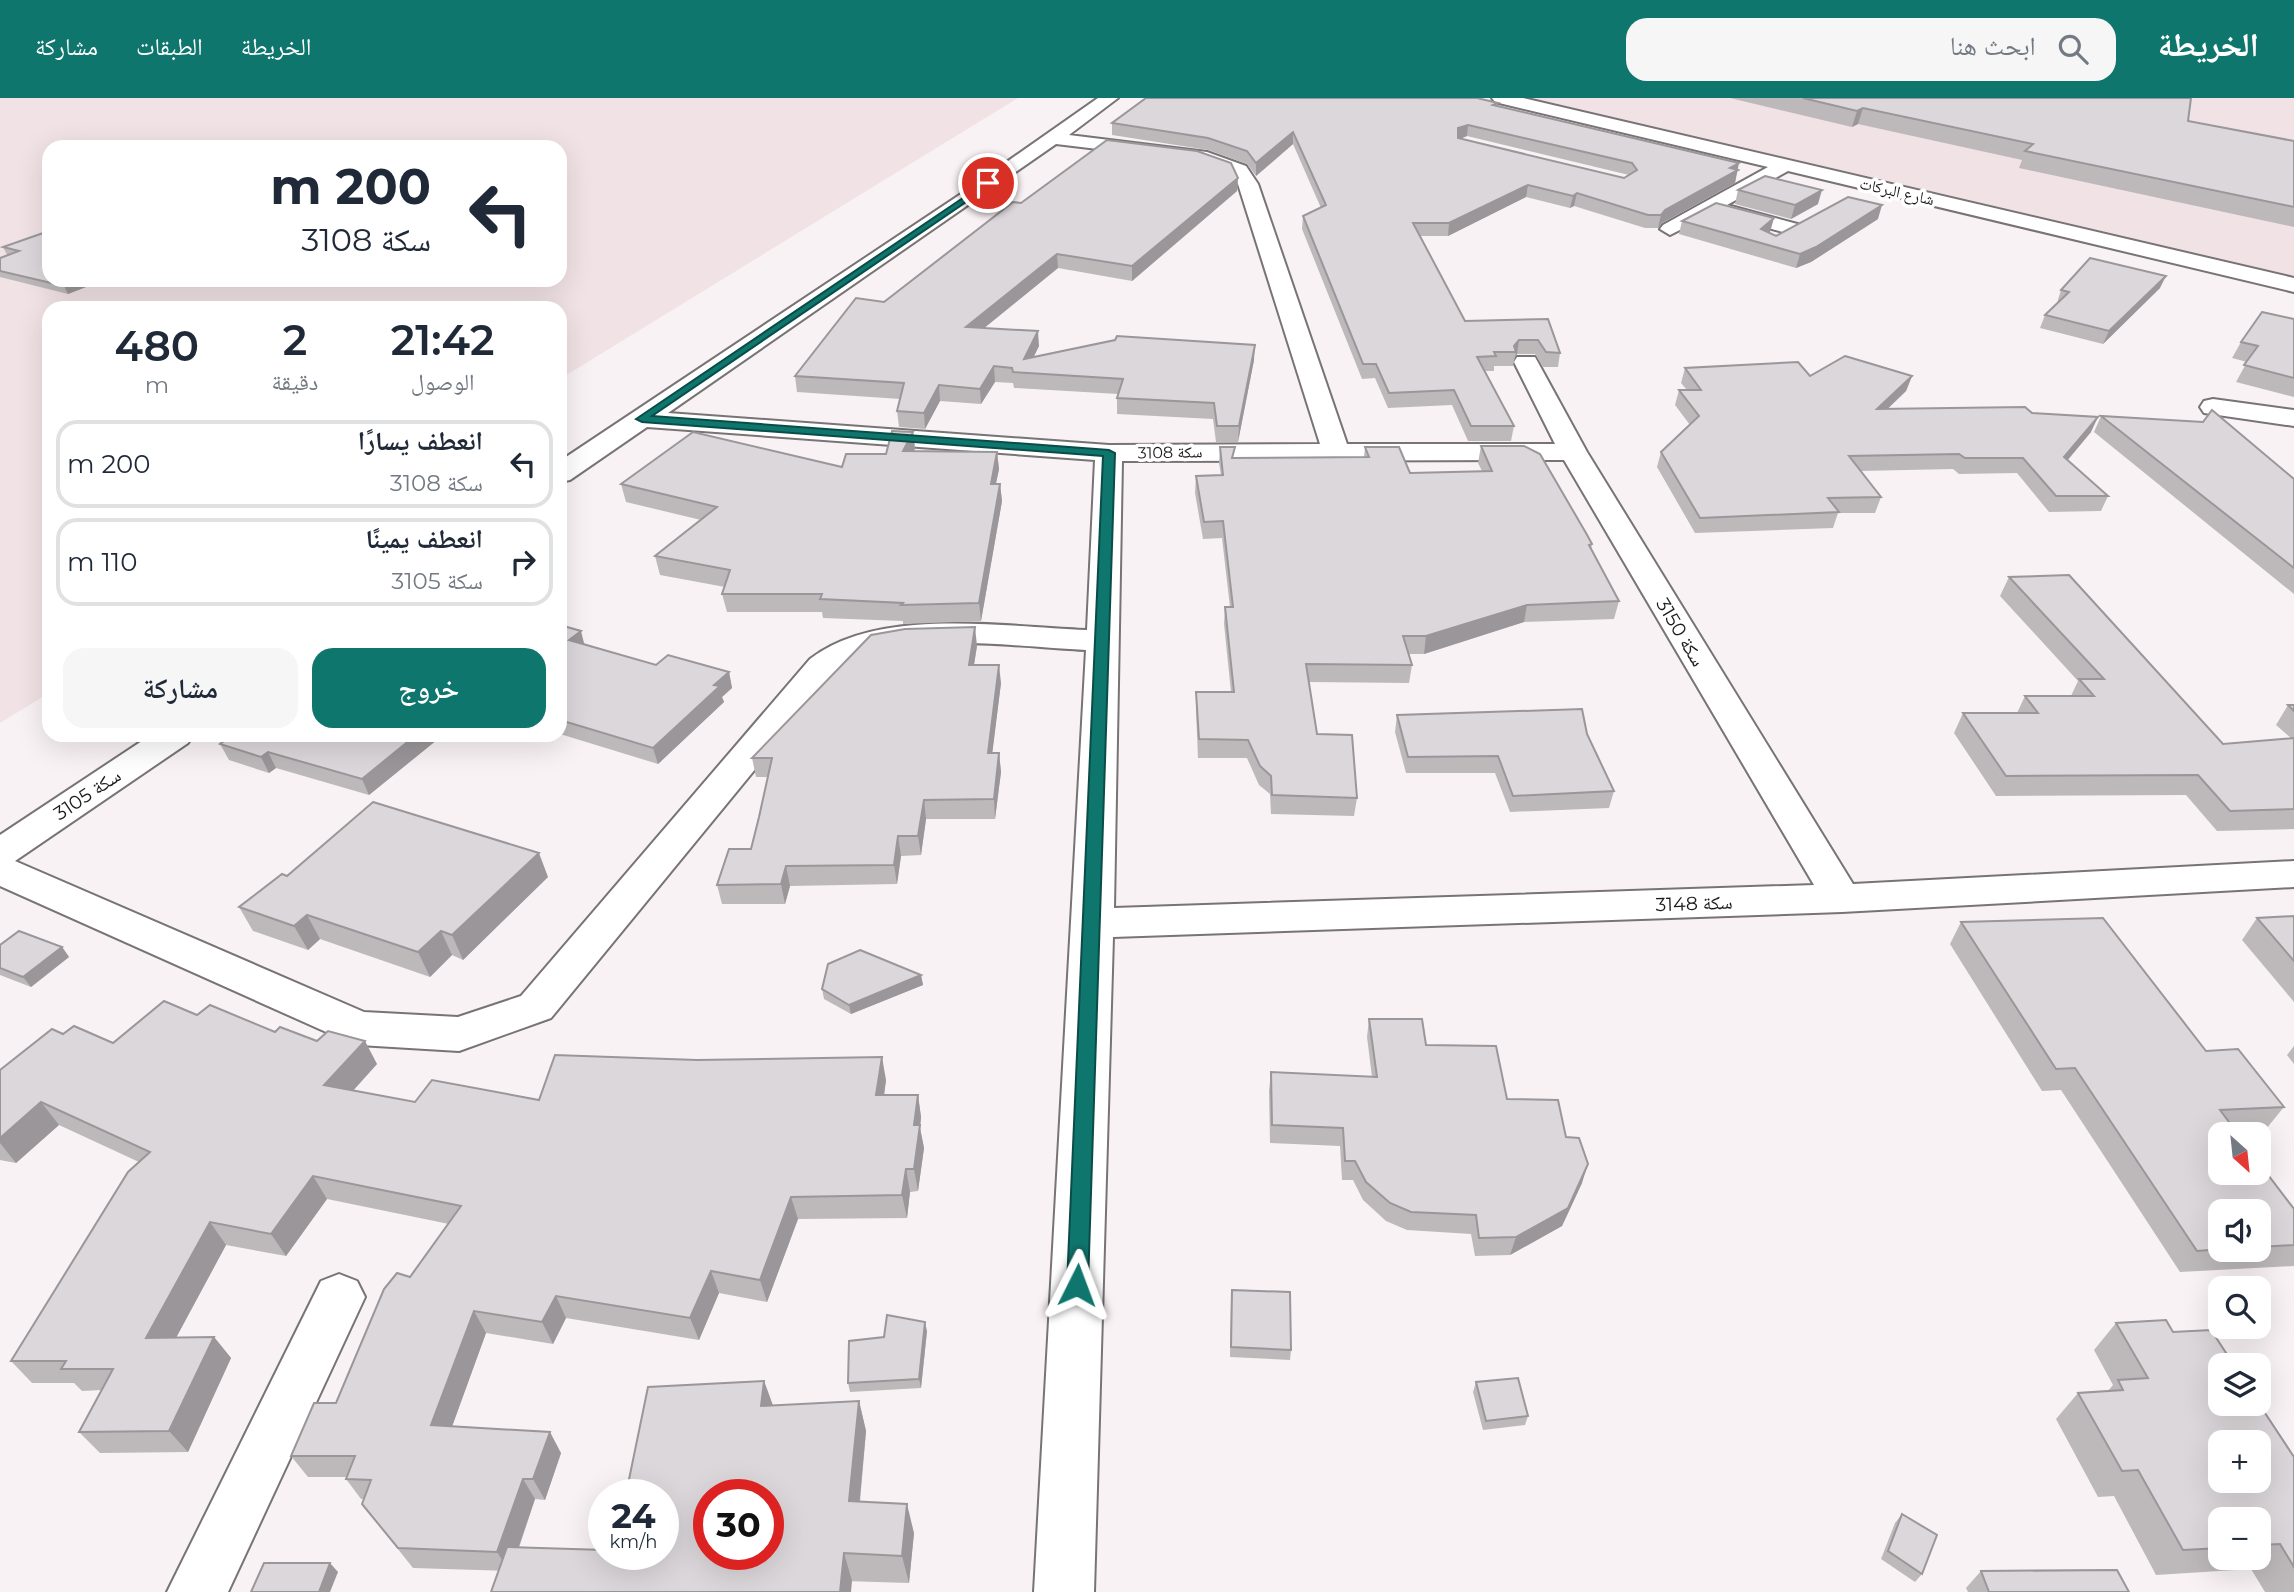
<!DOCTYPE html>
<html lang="ar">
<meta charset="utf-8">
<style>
:root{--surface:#fff;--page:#f6f6f7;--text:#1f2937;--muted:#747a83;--line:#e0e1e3;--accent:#0f766e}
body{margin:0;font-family:Montserrat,"Noto Naskh Arabic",sans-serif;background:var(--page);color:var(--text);direction:rtl;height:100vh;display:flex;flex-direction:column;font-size:26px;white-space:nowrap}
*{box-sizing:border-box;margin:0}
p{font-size:23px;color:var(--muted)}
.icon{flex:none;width:38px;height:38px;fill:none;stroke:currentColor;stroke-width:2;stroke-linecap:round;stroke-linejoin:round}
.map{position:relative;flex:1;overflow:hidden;direction:ltr}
.panel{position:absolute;left:42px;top:203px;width:525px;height:441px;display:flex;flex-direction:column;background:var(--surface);border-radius:21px;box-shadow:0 7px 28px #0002;direction:rtl}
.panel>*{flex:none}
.top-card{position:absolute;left:42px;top:42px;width:525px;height:147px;border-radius:21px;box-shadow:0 7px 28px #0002;direction:rtl;background:#fff;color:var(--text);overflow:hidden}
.needle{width:46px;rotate:153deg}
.buttons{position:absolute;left:2208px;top:1024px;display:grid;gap:14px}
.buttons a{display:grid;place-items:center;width:63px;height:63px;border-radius:14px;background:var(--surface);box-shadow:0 7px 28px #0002;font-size:35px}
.speed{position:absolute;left:588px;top:1381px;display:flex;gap:14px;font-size:35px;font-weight:700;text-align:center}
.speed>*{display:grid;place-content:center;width:91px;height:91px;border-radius:50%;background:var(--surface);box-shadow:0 7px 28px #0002;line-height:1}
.speed small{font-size:18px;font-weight:400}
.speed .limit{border:10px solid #d22;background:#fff;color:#111}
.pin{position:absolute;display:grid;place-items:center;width:60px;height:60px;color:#fff;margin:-30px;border:4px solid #fff;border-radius:50%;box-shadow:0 2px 7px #0007}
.me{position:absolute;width:77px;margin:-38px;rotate:3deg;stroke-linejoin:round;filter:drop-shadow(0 0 5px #0008)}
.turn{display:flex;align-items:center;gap:24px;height:147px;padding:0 21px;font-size:32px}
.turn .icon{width:91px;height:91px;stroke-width:2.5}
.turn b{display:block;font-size:49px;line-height:60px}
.eta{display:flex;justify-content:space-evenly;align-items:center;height:119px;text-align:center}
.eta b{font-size:42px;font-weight:600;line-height:49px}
.button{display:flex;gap:14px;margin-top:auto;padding:14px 21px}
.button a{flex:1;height:80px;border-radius:21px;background:var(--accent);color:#fff;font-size:28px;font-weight:600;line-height:80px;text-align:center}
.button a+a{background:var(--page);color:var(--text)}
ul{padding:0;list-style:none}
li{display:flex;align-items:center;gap:21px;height:88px;margin:0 14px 10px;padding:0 7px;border:4px solid var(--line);border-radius:21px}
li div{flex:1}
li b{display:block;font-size:26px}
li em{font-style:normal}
header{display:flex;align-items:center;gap:42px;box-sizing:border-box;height:98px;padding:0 35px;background:var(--accent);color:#fff}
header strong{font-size:33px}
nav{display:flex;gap:38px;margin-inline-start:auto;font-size:24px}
.search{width:490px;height:63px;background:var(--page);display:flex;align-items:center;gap:18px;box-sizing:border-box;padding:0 24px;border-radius:21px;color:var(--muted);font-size:26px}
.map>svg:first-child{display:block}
</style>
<header>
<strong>الخريطة</strong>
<div class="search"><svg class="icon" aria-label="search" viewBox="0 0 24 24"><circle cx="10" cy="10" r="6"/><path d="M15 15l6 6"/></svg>ابحث هنا</div>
<nav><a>الخريطة</a><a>الطبقات</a><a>مشاركة</a></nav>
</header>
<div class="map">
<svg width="2294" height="1494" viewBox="0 0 2294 1494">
<rect width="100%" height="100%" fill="#f9f2f4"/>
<g fill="#f1e2e5" fill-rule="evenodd">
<path d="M0,0h1018l-458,281v-71h-511v385l-49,30zM49,49h511v133h-511z"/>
<path d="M1500,0h794v186z"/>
</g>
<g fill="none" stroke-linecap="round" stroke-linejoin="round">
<g stroke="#787374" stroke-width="4">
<g id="minor">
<path d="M1098,0h20l-49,37 138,17 39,14 12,18 89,260h208l-41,-82 3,-5h18l52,95 266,432 441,-23v26l-452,25 -729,25 -19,655h-60l52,-942c-65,-3 -171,-18 -231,7 -8,4 -14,11 -21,16l-283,345 -92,33 -100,-6 -15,-5 -344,-154v-51l151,-100h42l-5,8 -173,118 349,151 94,5 63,-21 289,-337c68,-53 195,-32 277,-29l8,-170 -448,-33 -77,53 -10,2v-21l401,-267zM1056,46l141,17 35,13 6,10 82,260 -211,1 -441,-32zM1564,362l250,425 -700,23 8,-447z"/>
<path d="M1492,0h31l771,180v14l-506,-121 -61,34 74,20 3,4 -3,4 -7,2 -81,-22 -43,22 -10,-6 3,-4 105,-58 -273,-65z"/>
<path d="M2213,301l81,11v16l-90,-13 -4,-6 4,-6z"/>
<path d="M339,1176l18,7 8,16 -137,295h-61l154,-311z"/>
</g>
</g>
<use href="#minor" fill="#fff" fill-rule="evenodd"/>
</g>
<g fill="#bdb9bb" fill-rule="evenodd">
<path d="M1730,0h461l-3,23 106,20v86l-275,-59 3,-8 -164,-36 -6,3z"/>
<path d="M1498,5l-1,3 240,64 -2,13 -73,40 -4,5h-13l-71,-22 -4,2 -44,-11 -78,39h-28l45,85 83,-2 12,34 -2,14h-15l-8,-13h-18l-2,3 -2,9h-19v5h-9l29,55 -3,15h-43l-16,-36 -64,3 -13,-30 -13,1 -60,-150 1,-13 18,-8 -28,-64 -37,32 -9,-12 -39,-14 -96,-15v-12zM1467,38l162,39 -5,3 -164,-39z"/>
<path d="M1238,80l-1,13 -105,90 -74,-13 -74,60 55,18 -6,11 221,3 -16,82h-22l-3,-23 -96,-5v-16l1,-4 -104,-6 -1,-5 -18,-1 -14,22 -41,-3 -15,28 -26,-2 -2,-16 3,-12 -103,-7 -2,-16 89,-74 137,-99z"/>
<path d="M1738,92l80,14 -27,15 -56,-15z"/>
<path d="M1878,121l-67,43 -15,6 -117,-34 3,-13 88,11 -1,1 7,3z"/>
<path d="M49,133l55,49 -36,14 -68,-17v-19l8,-3h-1l-4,-8z"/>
<path d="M2160,190l-57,56 -63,-16 5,-13 12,-12 4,-13z"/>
<path d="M2294,221v78l-58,-15 11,-20 -15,-4 9,-16z"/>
<path d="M1685,270l125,8h102l-6,15 -19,18 145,4 59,19 -24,28 41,36 -7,15 -52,1 -32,-39 -58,1 -6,-5 -93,2 21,26 -6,16h-37l-5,15 -138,5 -38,-66 4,-15 29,-27 -15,-20 4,-15h8l-6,-7z"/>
<path d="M2101,318l193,63v115l-200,-162z"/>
<path d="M913,334l2,17 -1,2 83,1 2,17 -3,15h4l2,17 -21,120 -78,3v-3l-80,-3 -1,-6h-95l-5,-18 3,-7 -65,-12 -5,-19 46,-36 -75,-18 -5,-18 221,-17 44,-13z"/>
<path d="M1481,348l111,98 -1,5 28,52 -5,18 -90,3 -100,32h-16l4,11 -3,18 -100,-1 8,52 40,64 -3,18 -83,-2 -1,-20 -11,-9 -12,-27h-49l-2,-48v-18h35l-7,-68 1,-17h5l-8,-69 -19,1 -8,-46 1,-17 25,-1 -2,-12 1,-16 14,11 130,-1 1,-10 45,26 72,-2 -4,-8z"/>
<path d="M2009,479l214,167 68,-6 -15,-13 12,-20h6v124l-77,2 -31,-36 -190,1 -42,-63 9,-20h54l8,-17h46l7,-15 -78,-85z"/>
<path d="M560,527l25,19 71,21 73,7 3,16 -10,9 2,5 -66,62 -98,-30z"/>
<path d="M977,548l-3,19 27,18 -9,70h7l2,19 -6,47h-69l-5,36 -20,1 -4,28 -107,2 -5,18h-63l-5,-19 34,-36 8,-32 9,-40h-12l-4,-19z"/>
<path d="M1397,617l190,19 27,57 -5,17 -99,4 -15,-39h-89l-11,-41z"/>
<path d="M443,637l-74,60 -93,-27 -7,5 -40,-13 -9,-16z"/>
<path d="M287,778l261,1 -85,83 -11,-5 -22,22 -110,-38 -12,11 -55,-19 -14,-24z"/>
<path d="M2294,818v86l-52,-62 15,-22z"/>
<path d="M1961,824l245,129 78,56 -18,22 -31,1 59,79v57l-114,6 -119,-182 -19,1 -92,-147zM2259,1113v39h-38z"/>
<path d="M0,847l62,2 7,10 -38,30 -31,-12z"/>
<path d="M921,877l2,10 -72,29 -27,-15 -2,-10z"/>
<path d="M197,917l120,26 60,23 -24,27 62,11 124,-2 347,-20 -2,15h34l3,22 -1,11 4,20 -6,43 -8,1 -3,26 -109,1 -31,83 -48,-9 -20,47 -133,-22 -13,26 -67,-11 -34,93 109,27 -16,47 -10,-1 -16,49 144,6 101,-173 9,25 86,-5 7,30 -6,71 54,31 -5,50 -496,-15 -51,-64 2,-5h-3l-15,-20v-2h-38l-17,-21 45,-53 74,-126 39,-53 -122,-25 -41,57 -60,-11 -50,93 38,-1 17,21 -43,94 -88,1 -21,-21 23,-42 -20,1 -8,-8h-42l-21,-22 128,-199 -80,-37 -43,38 -16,-3v-90l63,-36 50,9z"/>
<path d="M1369,921l57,26 140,92 16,46 -20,43 -52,29 -35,1 -4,-22 -64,-4 -21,-9 -23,-21 -10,-20h-11l-2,-34 -70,-3 -1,-52 2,-19 101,5 -5,-40z"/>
<path d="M2294,948v18l-7,-9z"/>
<path d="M1231,1201l60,51 -1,10 -60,-3z"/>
<path d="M2116,1225l57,9 121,125v135h-29l-14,-23 -95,6 -42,-79 -16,1 -42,-78 22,-26 30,-2 5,-6 -19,-35zM2221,1421h38v39h-38z"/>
<path d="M927,1233l-6,57 -71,4 -2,-9z"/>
<path d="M1476,1284l52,34 -3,9 -42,5 -10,-38z"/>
<path d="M1902,1416l20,60 -7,8 -34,-23 14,-36z"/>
<path d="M1981,1473l148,21h-161l-2,-4z"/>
</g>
<g fill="#9a9699">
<path d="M1863,10l-5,16 -6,3 5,-16z"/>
<path d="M1468,27l-1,11 -10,4 1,-12z"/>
<path d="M1293,34v12l-37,32v-13z"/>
<path d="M1739,65l-4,20 -73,40 -4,5 3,-13 4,-5 65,-42z"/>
<path d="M1238,80l-1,13 -105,90v-15z"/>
<path d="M1528,87l-2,12 -78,39 1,-13z"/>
<path d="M1822,92l-4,14 -27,15 4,-14z"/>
<path d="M1577,95l-3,13 -4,2 3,-12z"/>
<path d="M1882,107l-4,14 -67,43 -15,6 4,-14z"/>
<path d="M1774,120l-4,14 -12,11 3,-14z"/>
<path d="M1057,156l1,14 -91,74 -1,-15z"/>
<path d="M2166,178l-6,12 -57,56 6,-13z"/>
<path d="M81,182h23l-36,14 -4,-8z"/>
<path d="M1038,233l1,15 -14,29 -1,-16z"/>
<path d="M1519,242l-2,14 -2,3 1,-5 -2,-6z"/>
<path d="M1255,247l-1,15 -16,82 1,-16z"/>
<path d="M994,268l1,16 -14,22 -1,-15z"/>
<path d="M1912,278l-6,15 -34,33 5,-15z"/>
<path d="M939,287l1,16 -15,28 -1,-16z"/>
<path d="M2098,319l-7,15 -34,41 7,-16z"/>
<path d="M913,334l2,17 -10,19 -2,-17z"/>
<path d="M997,354l2,17 -7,32 -1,-17z"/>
<path d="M1000,386l2,17 -21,120 -2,-18z"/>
<path d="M1527,507l-3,17 -100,32 2,-18z"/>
<path d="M975,529l2,19 -6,37 -2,-18z"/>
<path d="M581,533l4,16 -16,-7z"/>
<path d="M999,567l2,18 -11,89 -2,-19z"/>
<path d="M729,574l3,16 -10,9 2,5 -66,62 -5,-16 61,-63z"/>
<path d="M416,637h27l-74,60 -7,-16z"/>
<path d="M268,654l8,16 -7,5 -8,-16z"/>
<path d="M999,655l2,19 -6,47 -1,-20z"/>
<path d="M924,702l2,19 -5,36 -3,-19z"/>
<path d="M898,738l3,20 -4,28 -3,-19z"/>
<path d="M539,755l9,24 -85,83 -11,-25z"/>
<path d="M786,768l4,20 -5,18 -4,-20z"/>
<path d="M307,817l13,24 -12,11 -14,-24z"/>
<path d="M441,833l11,24 -22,22 -12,-25z"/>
<path d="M62,849l7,10 -38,30 -8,-10z"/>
<path d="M921,877l2,10 -72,29 -2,-9z"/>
<path d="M365,943l12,23 -40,44 -13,-23z"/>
<path d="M882,959l4,23 -5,38 -5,-23z"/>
<path d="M918,997l3,22 -1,11 4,20 -6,43 -4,-22v-44z"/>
<path d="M41,1004l18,23 -43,38 -16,-20v-5z"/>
<path d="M1588,1066l-6,19 -20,43 -52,29 6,-18z"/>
<path d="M906,1071l4,23 -3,26 -5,-23z"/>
<path d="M313,1078l14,23 -41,57 -15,-22z"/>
<path d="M791,1099l7,22 -31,83 -7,-22z"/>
<path d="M210,1124l16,23 -62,115 -18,-22z"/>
<path d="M711,1173l8,22 -20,47 -9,-22z"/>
<path d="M556,1198l10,22 -13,26 -11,-22z"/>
<path d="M474,1213l12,22 -41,113 -14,-21z"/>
<path d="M925,1224l2,9 -6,57 -2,-9z"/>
<path d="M214,1239l17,21 -43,94 -19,-21z"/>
<path d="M764,1283l11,30 -14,-5z"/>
<path d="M859,1303l7,30 -9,98 -8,-28z"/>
<path d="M550,1334l11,21 -16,47 -12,-21z"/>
<path d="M523,1381l12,20 -25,73 -13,-20z"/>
<path d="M907,1406l7,29 -5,50 -7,-27z"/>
<path d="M844,1455l8,28 -1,11h-11z"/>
<path d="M330,1465l8,9 -8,20h-11z"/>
</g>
<g fill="#dcd7da" stroke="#9a9699" stroke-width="2" fill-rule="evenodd">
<path d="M1146,0h331l21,5 -5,2 246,58 -9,5 8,2 -73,40 -4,5h-13l-71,-22 -4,3 -45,-11 -79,38h-36l52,98 83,-2 12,34 -14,-1 -8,-12h-19l-5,6 2,6h-22l2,4 -19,1 37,69h-43l-17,-36 -65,3 -13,-29h-13l-60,-148 23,-11 -33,-73 -37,31 -9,-12 -39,-13 -96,-15zM1468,27l164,38 5,7 -13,8 -166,-40v-10z"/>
<path d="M1803,0h388l-3,23 106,20v66l-269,-56 8,-7 -170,-36 -6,3z"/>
<path d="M1107,42l90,11 34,12 7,15 -106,88 -75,-12 -91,73 72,4 -14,28 91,-19 2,-4 138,9 -16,81h-22l-3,-23 -97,-5 6,-19 -110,-7 -1,-4 -18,-2 -14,23 -41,-4 -15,28 -27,-2 7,-28 -109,-7 61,-78 28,4 129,-100 8,1z"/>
<path d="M1765,78l57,14 -27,15 -57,-15z"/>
<path d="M1848,99l34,8 -66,42 -16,7 -118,-33 34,-18 58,15 -13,11 15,7z"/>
<path d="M49,133v49h32l-17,6 -64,-15v-13l19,-7 -16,-4z"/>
<path d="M2090,160l76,18 -57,55 -64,-16 24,-23 -8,-2z"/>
<path d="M2262,214l32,7v59l-50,-13 14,-19 -17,-4z"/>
<path d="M1845,258l67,20 -35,33 148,-2 7,6 66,4 -34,40 44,39h-52l-33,-38h-58l-6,-4 -110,2 32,41 -53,1 11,14 -139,6 -39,-66 38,-36 -20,-26h22l-16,-22 113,-6 12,14z"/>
<path d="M2212,312l82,69v89l-193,-152 102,6z"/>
<path d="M892,333l21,1 -10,19 94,1 -6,32h9l-21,119 -78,2 2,-2 -83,-4 2,-5h-100l8,-24 -75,-14 62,-49 -96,-23 72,-52 149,35 4,-13h40z"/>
<path d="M1481,348h43l16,8 46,79 6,11 -3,1 30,56 -92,4 -101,31h-23l9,29 -106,-1 11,70 35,1 5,63 -85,-3 -1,-19 -11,-10 -12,-26 -49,-1 -3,-47h38l-9,-85h8l-10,-86 -19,1 -8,-46 27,-1 -3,-28h15l-3,11 137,-1 -4,-10h34l11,26 82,-2z"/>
<path d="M2069,477l154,169 71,-6v71l-64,2 -32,-36 -192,1 -43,-63h75l-13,-17h69l-15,-17h25l-95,-102z"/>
<path d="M560,527l21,6 -12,9 87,25 12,-10 61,17 -15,13 6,1 -67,62 -93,-28z"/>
<path d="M975,529l-6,38h30l-11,88h11l-5,46 -70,1 -6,36h-20l-4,29 -108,1 -5,18 -64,1 12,-36h22l8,-32 13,-59h-20l119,-123 34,-6z"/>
<path d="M2288,607h6v6z"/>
<path d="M1582,611l5,25 27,57 -101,5 -15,-40 -90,1 -11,-42z"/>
<path d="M232,637h184l-54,44 -94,-27 -7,5 -41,-13z"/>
<path d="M373,704l166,51 -87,82 -11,-4 -23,21 -111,-37 -13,11 -55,-19 43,-33 5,2z"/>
<path d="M2294,818v45l-37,-43z"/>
<path d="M2103,820l103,133 32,-2 46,58 -64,3 18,24h-17v38h38v-9l35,46v36l-35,2v-36h-38v38l-24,2 -122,-183 -19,1 -95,-147z"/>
<path d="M19,833l43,16 -39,30 -23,-9v-23z"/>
<path d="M860,852l61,25 -72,30 -27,-16 6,-25z"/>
<path d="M164,903l33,14 13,-10 65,27 5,-5 37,14 11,-10 37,10 -41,44 91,17 17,-22 107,20 16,-45 142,5 185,-3 -6,38h42l-4,30h6l-6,44h-8l-4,26 -111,2 -31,83 -49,-9 -21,47 -134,-22 -14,26 -68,-11 -43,114 119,7 -17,47h-10l-26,73 -99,-4 -36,-44 9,-24 -25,-1 9,-23h-64l23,-53h22l48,-114 13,-16 13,4 51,-71 -148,-30 -42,58 -61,-12 -64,116 68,-1 -45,94 -90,1 34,-63h-52l5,-8h-55l117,-189 22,-20 -109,-50 -41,36v-68l52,-41 11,5 11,-8 39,17z"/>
<path d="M1369,921h53l4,26 70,1 11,53 51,1 8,37 13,1 9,26 -20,44 -52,29 -37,1 -3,-23 -65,-3 -21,-9 -24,-21 -11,-21h-10l-2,-33 -71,-3 -1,-53 106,5z"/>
<path d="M1232,1192l58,2 1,58 -60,-3z"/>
<path d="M887,1217l38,7 -6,57 -71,4 1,-42 35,-4z"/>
<path d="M2166,1222l7,12 38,-2 23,35h-13v39h38l35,53v110l-14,-23 -21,1v-26h-38v29l-38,2 -45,-80 -16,1 -44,-78 45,-3 -5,-10 30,-2 -32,-55zM2221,1344h38v38h-38z"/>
<path d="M1518,1280l10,38 -42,5 -10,-39z"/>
<path d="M764,1283l-3,25 98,-5 -10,100 58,3 -5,52 -58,-3 -4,39h-349l16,-45 97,3v4h59v-60h-37l22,-107zM709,1396h59v60h-59z"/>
<path d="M1902,1416l35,21 -15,39 -34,-23z"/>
<path d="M264,1465h66l-11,29h-68z"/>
<path d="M2117,1472l12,22h-140l-8,-21z"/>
</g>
<path fill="#0f766e" stroke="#0a4d48" stroke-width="2" d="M988,83l3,4 -339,231 457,34 6,3 -27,832 -3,7 -8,3 -7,-3 -3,-7 36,-829 -461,-34 -6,-3z"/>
<g text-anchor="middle" stroke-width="7" stroke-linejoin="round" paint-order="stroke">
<g font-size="16" fill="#1c1a1a" stroke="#fff">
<text transform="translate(1897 93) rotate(13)" y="6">شارع البركات</text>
<text transform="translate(1170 354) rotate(-1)" y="6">سكة 3108</text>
</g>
<g font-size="19" fill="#1c1a1a" stroke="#fff">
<text transform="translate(1681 534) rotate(59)" y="7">سكة 3150</text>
<text transform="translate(87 696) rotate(-34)" y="7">سكة 3105</text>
<text transform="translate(1694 805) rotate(-2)" y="7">سكة 3148</text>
</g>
</g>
</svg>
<div class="buttons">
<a><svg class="needle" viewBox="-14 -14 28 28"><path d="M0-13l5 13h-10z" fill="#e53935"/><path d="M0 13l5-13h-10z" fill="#747a83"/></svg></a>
<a><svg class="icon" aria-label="sound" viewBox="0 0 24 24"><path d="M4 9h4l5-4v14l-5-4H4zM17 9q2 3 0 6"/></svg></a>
<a><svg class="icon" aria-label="search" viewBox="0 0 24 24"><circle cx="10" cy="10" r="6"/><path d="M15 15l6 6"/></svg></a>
<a><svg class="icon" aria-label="layers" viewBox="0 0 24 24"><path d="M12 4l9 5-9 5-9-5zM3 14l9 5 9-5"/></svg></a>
<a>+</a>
<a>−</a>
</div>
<div class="speed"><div>24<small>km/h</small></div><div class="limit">30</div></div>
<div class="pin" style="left:988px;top:85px;background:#d93025"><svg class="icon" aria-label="arrive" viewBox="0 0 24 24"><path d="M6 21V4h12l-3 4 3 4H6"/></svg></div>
<svg class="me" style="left:1077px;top:1187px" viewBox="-20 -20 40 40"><path d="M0-17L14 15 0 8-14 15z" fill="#0f766e" stroke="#fff" stroke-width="4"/></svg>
<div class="top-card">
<div class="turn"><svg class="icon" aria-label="left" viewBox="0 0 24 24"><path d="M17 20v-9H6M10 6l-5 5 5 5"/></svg><div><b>200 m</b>سكة 3108</div></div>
</div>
<section class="panel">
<div class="eta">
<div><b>21:42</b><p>الوصول</p></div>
<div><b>2</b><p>دقيقة</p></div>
<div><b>480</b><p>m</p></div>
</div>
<ul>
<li><svg class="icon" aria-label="left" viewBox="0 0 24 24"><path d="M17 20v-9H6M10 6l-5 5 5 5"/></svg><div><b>انعطف يسارًا</b><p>سكة 3108</p></div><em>200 m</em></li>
<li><svg class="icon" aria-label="right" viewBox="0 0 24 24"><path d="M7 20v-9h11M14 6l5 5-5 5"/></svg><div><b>انعطف يمينًا</b><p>سكة 3105</p></div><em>110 m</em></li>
</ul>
<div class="button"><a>خروج</a><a>مشاركة</a></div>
</section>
</div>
